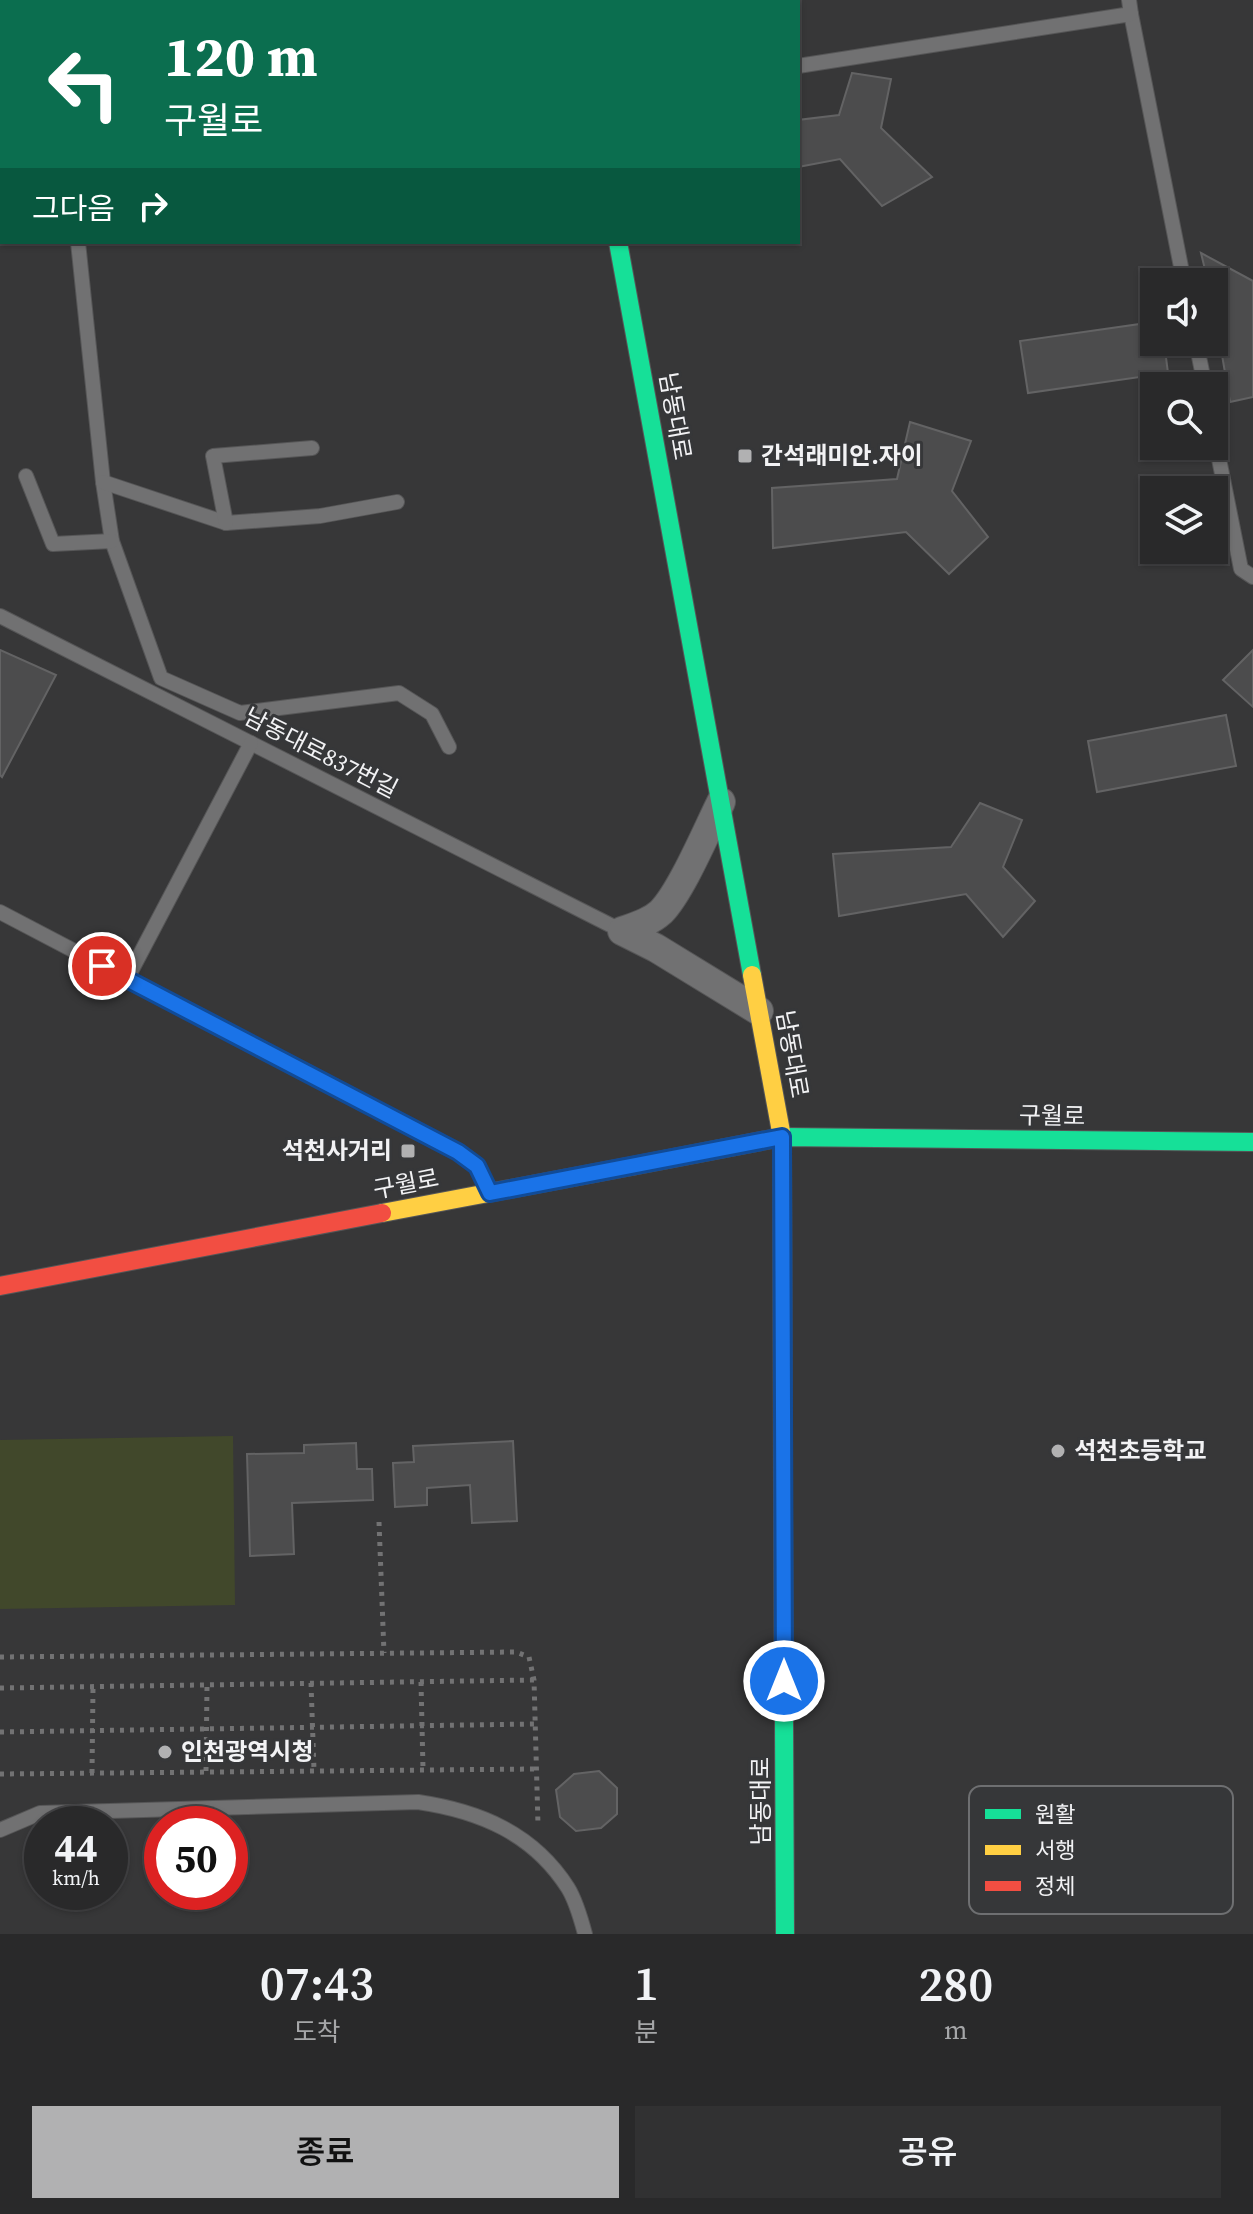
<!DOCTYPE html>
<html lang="ko">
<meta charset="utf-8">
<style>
:root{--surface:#29292a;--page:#313132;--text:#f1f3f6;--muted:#a5a6a8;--line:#454547;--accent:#b1b1b2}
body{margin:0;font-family:"Source Serif 4","Noto Sans KR",serif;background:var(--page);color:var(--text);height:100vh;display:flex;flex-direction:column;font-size:30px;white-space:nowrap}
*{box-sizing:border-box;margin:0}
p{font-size:26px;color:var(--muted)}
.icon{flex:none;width:44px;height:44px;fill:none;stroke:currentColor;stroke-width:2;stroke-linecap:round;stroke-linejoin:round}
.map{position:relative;height:1934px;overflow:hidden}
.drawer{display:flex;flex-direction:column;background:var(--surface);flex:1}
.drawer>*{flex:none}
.hud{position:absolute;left:0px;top:0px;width:800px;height:244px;box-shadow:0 2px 6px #0004,0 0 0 2px var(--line);background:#0b6e4f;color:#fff;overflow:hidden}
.tools{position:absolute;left:1140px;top:268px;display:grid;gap:16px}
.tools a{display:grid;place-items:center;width:88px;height:88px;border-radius:0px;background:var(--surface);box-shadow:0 2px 6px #0004,0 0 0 2px var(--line);font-size:40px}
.speed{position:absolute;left:24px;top:1806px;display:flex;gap:16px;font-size:40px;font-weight:700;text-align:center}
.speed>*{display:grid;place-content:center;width:104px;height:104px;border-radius:50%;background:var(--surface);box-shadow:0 2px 6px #0004,0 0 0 2px var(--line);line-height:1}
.speed small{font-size:20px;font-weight:400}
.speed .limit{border:12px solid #d22;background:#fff;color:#111}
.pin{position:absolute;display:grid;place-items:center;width:68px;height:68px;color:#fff;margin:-34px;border:4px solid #fff;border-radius:50%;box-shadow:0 2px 8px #0007}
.me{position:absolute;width:88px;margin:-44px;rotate:0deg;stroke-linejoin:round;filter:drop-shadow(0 0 6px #0008)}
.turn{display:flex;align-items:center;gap:28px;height:168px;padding:0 32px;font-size:36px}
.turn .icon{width:104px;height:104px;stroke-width:2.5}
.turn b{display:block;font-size:56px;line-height:68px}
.then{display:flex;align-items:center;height:76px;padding:0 32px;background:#0003;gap:16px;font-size:30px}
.eta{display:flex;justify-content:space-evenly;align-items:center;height:136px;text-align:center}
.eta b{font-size:48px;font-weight:600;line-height:56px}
.button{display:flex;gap:16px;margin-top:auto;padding:16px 32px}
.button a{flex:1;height:92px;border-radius:0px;background:var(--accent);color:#111;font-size:32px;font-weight:600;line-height:92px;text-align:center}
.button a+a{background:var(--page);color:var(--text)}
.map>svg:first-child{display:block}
</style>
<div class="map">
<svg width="1253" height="1934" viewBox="0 0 1253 1934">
<rect width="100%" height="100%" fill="#373738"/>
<path fill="#41482b" d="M233,1436l2,169 -235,4v-169z"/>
<g fill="#4c4c4d" stroke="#636364" stroke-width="2">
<path d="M852,73l39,6 -10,49 51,49 -50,29 -42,-47 -42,8v-47l41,-5z"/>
<path d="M1201,253l52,28v116l-23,5 -16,-94v-26h-6z"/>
<path d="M1154,322v20h10l4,31 -140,20 -8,-52z"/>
<path d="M910,422l61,19 -19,50 36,46 -39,37 -43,-42 -133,16 -1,-60 125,-9z"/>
<path d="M0,650l56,25 -54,102 -2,-2z"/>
<path d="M1253,650v57l-30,-27z"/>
<path d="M1226,715l10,51 -139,26 -9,-51z"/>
<path d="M980,803l42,17 -19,47 32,34 -32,36 -37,-43 -127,22 -6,-62 118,-7z"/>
<path d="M513,1441l4,80 -45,2 -2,-38 -43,3v17l-32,2 -2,-44 21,-1 -1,-16z"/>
<path d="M356,1443l1,26h15l1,31 -81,3 2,51 -44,2 -3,-102 57,-1v-8z"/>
<path d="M599,1771l18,17v26l-16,14 -25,3 -16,-14 -4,-27 18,-16z"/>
</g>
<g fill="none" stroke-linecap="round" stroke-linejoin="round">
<g stroke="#565657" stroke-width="16">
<g id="lane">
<path d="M29,0v2"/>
<path d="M1131,14l53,268"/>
<path d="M798,66l333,-52 -2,-14"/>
<path d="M0,68h2"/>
<path d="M78,242l25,240 9,59 49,137 79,35 159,-20 33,21 17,33"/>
<path d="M1196,342l9,44"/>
<path d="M1214,434l27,135 12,8"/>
<path d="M26,476l27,68 59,-3"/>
<path d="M103,482l123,41 94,-7 77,-14"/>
<path d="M226,523l-13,-67 99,-8"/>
<path d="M0,616l622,315"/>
<path d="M0,912l458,240 19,14 12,24"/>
<path d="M127,979l124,-236"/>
<path d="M0,1830l40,-17 378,-11c61,9 115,31 150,86 8,13 13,31 17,46"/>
</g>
</g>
<g stroke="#565657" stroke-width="30">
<path id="street" d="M721,802c-14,28 -40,90 -60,110 -11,10 -25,14 -39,19l34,17 103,63"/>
</g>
<g stroke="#565657" stroke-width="20">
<g id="fast">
<path d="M618,242l134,733"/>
<path d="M632,1166l150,-29 471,5"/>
<path d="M783,1505l2,429"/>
</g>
</g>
<g stroke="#565657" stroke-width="20">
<g id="slow">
<path d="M574,0v2"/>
<path d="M752,975l30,162 1,368"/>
<path d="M382,1213l250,-47"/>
</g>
</g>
<g stroke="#565657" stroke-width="20">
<path id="jam" d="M0,1286l382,-73"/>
</g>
<g stroke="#727273" stroke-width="5" stroke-dasharray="4 6" stroke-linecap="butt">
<path d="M379,1522l5,131"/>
<path d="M0,1657l516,-5 13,5 5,23 4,145"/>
<path d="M421,1682l2,87"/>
<path d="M311,1683l3,87"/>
<path d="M0,1688l534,-8"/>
<path d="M0,1732l535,-8"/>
<path d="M206,1771l1,-86"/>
<path d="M92,1773l1,-86"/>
<path d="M0,1774l536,-5"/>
</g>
<use href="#lane" stroke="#717172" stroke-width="14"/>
<use href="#street" stroke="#717172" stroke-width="28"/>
<use href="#fast" stroke="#16e098" stroke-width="18"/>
<use href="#slow" stroke="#ffcf43" stroke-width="18"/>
<use href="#jam" stroke="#f24e42" stroke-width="18"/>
</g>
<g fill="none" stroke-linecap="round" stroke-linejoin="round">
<g stroke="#114b97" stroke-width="20">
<path id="route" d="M102,966l356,186 19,14 13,27 292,-56 2,544"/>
</g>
<use href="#route" stroke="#1a73e8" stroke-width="14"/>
</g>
<g fill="#b1b1b2" stroke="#363739" stroke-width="3">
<rect x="737" y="448" width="16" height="16" rx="4"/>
<rect x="400" y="1143" width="16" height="16" rx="4"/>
<circle cx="1058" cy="1451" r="8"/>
<circle cx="165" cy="1752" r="8"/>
</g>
<g text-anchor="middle" stroke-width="6" stroke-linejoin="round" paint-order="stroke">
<g font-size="24" fill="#f2f2f4" stroke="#363739">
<text transform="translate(675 416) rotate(80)" y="8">남동대로</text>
<text transform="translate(321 753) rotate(27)" y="8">남동대로837번길</text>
<text transform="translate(792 1054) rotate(80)" y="8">남동대로</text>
<text transform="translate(1052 1116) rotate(1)" y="8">구월로</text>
<text transform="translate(406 1184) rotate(-11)" y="8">구월로</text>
<text transform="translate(761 1801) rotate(-90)" y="8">남동대로</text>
</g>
<g font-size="24" font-weight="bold" fill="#f2f2f4" stroke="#363739" text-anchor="start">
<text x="761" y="464">간석래미안.자이</text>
<text x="392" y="1159" text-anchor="end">석천사거리</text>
<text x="1074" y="1459">석천초등학교</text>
<text x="181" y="1760">인천광역시청</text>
</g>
</g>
<rect x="969" y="1786" width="264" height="128" rx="12" fill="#363739" stroke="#6e6f71" stroke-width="2"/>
<rect x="985" y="1809" width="36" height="10" fill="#16e098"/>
<rect x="985" y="1845" width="36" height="10" fill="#ffcf43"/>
<rect x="985" y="1881" width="36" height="10" fill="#f24e42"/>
<g font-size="22" fill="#f2f2f4">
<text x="1035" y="1822">원활</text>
<text x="1035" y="1858">서행</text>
<text x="1035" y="1894">정체</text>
</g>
</svg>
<div class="tools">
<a><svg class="icon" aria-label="sound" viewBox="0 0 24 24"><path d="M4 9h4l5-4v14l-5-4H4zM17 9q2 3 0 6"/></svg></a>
<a><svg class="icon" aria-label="search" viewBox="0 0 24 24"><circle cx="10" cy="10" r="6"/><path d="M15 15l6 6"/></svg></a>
<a><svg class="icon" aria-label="layers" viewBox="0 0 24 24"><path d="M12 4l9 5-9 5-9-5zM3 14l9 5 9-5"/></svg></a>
</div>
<div class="speed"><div>44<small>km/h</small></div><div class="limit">50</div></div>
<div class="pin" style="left:102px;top:966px;background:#d93025"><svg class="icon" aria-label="arrive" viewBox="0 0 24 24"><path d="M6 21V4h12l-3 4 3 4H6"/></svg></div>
<svg class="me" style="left:784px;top:1681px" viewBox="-20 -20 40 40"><circle r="17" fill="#1a73e8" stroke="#fff" stroke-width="3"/><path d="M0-11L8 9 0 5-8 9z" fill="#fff"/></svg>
<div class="hud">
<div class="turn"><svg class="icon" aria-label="left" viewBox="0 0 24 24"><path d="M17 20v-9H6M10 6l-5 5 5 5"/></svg><div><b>120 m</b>구월로</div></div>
<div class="then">그다음<svg class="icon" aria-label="right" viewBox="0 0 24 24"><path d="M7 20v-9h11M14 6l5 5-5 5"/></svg></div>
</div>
</div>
<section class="drawer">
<div class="eta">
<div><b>07:43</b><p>도착</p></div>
<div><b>1</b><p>분</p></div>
<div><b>280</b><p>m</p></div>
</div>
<div class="button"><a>종료</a><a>공유</a></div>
</section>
